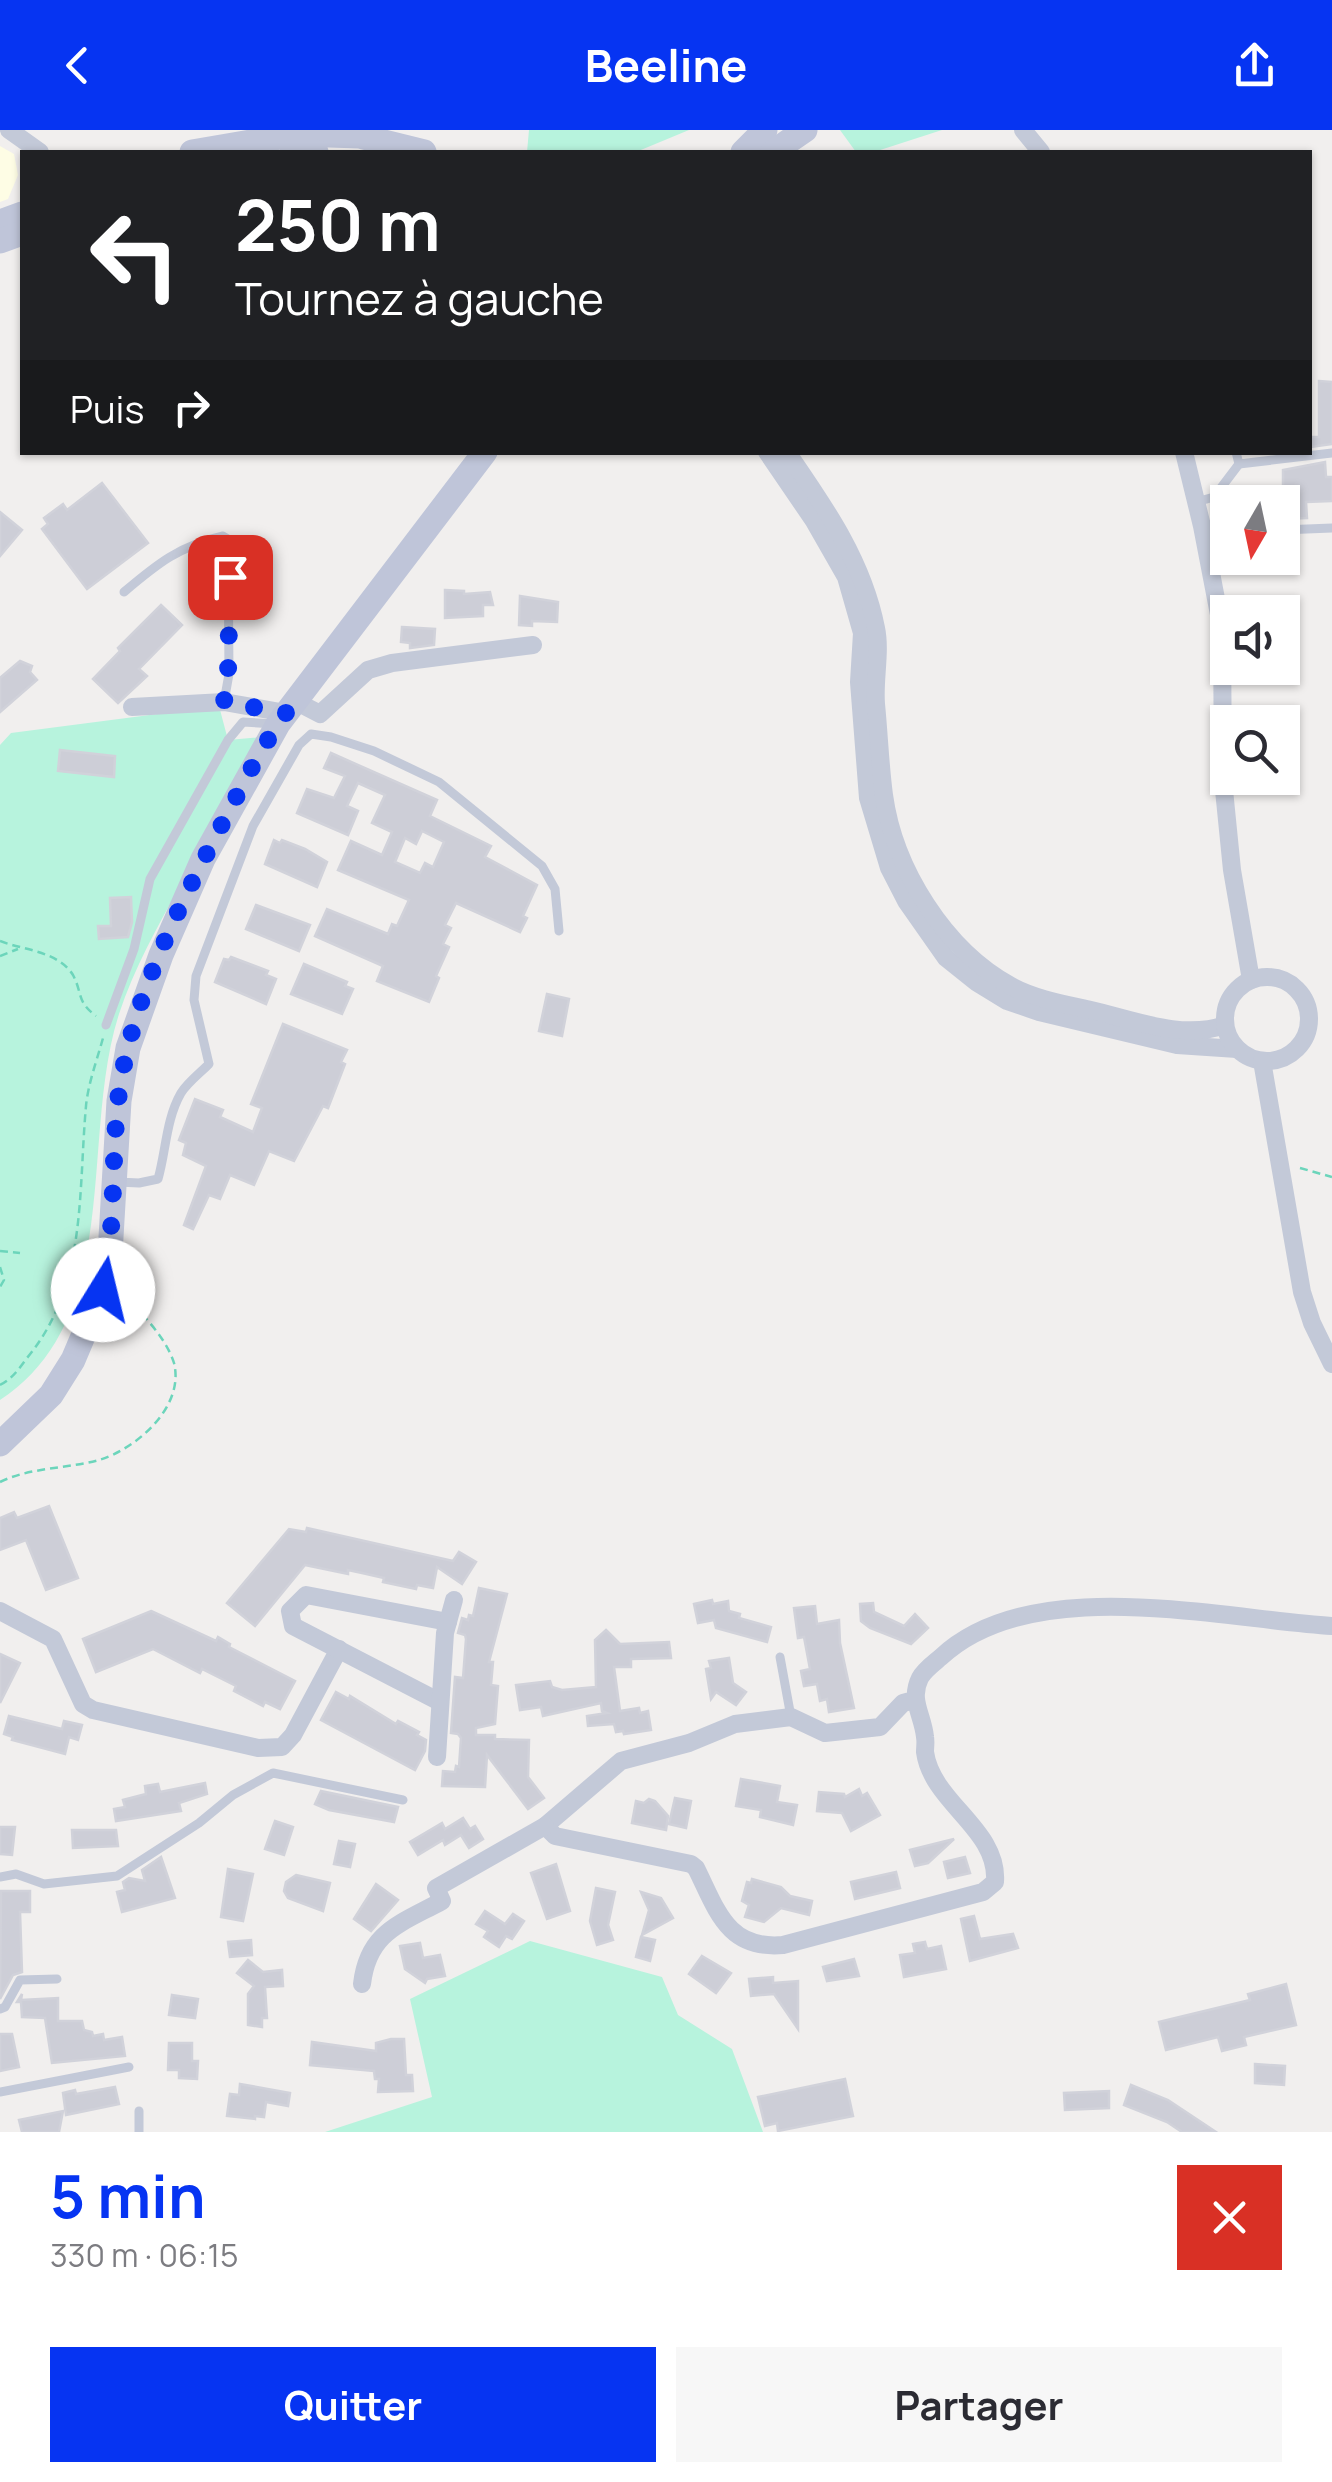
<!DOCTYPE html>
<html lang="fr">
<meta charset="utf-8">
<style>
:root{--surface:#fff;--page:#f7f7f7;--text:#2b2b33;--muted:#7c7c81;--accent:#0634f2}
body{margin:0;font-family:Manrope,sans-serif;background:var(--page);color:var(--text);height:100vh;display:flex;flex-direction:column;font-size:38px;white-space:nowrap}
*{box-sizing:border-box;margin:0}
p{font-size:32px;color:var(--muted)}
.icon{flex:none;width:55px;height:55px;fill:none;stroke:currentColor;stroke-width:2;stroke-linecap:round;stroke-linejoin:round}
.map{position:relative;height:2002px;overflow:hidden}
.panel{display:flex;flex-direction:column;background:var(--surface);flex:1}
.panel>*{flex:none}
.top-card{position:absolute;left:20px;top:20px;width:1292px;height:305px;border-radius:0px;box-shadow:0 2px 8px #0004;background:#202124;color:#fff;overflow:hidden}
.needle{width:65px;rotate:189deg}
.tools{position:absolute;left:1210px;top:355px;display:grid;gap:20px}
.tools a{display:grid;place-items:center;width:90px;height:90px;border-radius:0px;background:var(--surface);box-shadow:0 2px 8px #0004;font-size:50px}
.pin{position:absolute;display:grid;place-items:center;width:85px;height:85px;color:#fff;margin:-42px;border-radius:20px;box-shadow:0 5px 15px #0006}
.me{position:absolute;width:110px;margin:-55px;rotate:9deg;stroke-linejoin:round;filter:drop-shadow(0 0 8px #0008)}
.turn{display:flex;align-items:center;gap:35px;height:210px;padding:0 50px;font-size:45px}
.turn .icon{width:130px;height:130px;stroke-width:2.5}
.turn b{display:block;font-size:70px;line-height:85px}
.then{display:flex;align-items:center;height:95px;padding:0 50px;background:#0003;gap:20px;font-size:38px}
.round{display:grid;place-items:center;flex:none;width:105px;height:105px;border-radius:0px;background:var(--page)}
.head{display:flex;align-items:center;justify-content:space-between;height:170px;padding:0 50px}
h1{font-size:60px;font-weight:700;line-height:75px;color:var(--accent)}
.button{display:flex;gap:20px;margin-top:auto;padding:20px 50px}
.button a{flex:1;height:115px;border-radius:0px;background:var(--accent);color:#fff;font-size:40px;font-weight:700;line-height:115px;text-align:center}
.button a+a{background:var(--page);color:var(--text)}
header{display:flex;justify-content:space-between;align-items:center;height:130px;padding:0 50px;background:var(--accent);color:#fff;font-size:45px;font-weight:700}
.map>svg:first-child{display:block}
</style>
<header><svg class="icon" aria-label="back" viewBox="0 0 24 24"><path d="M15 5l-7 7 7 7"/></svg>Beeline<svg class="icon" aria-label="share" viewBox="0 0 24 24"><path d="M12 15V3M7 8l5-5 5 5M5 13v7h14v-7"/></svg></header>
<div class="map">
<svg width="1332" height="2002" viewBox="0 0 1332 2002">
<rect width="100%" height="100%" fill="#f1efee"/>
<path fill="#fefde5" d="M0,16l14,8 4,21 -10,24 -8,3z"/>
<g fill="#b7f3dd">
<path d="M529,0h160l-53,22h-109z"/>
<path d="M840,0h102l-68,22h-18z"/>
<path d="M219,576l9,34 33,-3c-27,49 -53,98 -80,147 -23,42 -47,84 -62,130 -40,124 6,304 -119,386v-655l11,-12z"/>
<path d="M530,1811l132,36 16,38 54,34 31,83h-438l107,-35 -22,-98z"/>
</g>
<g fill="#cdced7" stroke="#d1d2da" stroke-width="2.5" fill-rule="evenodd">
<path d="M1319,251l13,1v62l-22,3v-10h9z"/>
<path d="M1325,332l1,15h6v24l-26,1 1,16 -25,1v-17h-53v-12l54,-2v-18z"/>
<path d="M102,353l46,60 -61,46 -45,-60 6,-5 -4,-6 19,-14 4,6z"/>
<path d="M0,382l22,18 -22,26z"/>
<path d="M445,460l19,1v3l26,-2 3,13h-10v11l-38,2z"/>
<path d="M520,466l38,6 -1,20 -25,-1v5l-13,-1z"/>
<path d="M161,475l21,20 -43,44 8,7 -29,27 -25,-24 27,-28 -2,-3z"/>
<path d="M402,497l33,2 -1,16 -24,3v-5l-9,-1z"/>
<path d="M20,531l12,5 -2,6 7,8 -37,32v-34z"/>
<path d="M60,620l55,6 -1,21 -56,-6z"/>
<path d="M331,623l106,47 -7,16 61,30 -6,11 52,28 -14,31 4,2 -7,14 -64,-29 -11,22 6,3 -8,16 6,3 -13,29 3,2 -10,24 -52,-21 6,-15 -68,-30 12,-27 61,25 4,-10 5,2 12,-26 -71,-30 13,-29 31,14 10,-23 -20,-9 13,-28 -27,-12 -11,23 11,5 -10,24 -51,-22 10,-24 27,9 11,-22 -21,-8zM422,701l22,11 -11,25 -8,-4 -5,10 -25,-11 10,-24 11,6z"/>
<path d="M274,710l6,3 2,-3 23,9 22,13 -10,25 -52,-23z"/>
<path d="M131,767l1,25 -4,15 -29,2 -1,-13h13l-1,-28z"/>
<path d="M256,775l54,20 -11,26 -53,-22z"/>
<path d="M231,827l37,14 -2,4 10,4 -10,25 -51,-22 9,-23 5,1z"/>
<path d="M304,834l43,18 -2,4 8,3 -11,25 -51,-20z"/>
<path d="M547,864l22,5 -7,37 -23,-5z"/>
<path d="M283,894l64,26 -6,12 4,2 -17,44 -5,-2 -29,55 -25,-10 -15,34 -24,-10 -10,24 -11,-4 -16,34 -9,-4 22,-59 -23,-11 3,-12 -7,-3 16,-41 28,11 -3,7 33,15 9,-24 -11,-4z"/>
<path d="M49,1376l29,72 -32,12 -20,-50 -26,10v-32l14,-6 3,6z"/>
<path d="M307,1398l146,33 6,-9 17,10 -14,22 -25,-17 -4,21 -16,-3 -1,4 -33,-7 1,-4 -22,-5 -14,-3v4l-43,-9 -50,61 -28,-23 62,-74 17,3z"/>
<path d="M479,1458l28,6 -18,68h4l-2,23 7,1 -3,38 -19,4v7h19v4l34,1 -1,37 16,21 -16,11 -41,-54 -2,32 -43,-1 1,-15 12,1 1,-6 3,1 2,-29 -3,-4 -7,-1 4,-56 8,1 3,-39 -1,-4 -7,-2 4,-15 6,2 1,-5 4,1z"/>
<path d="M712,1470l1,4 15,-3 1,10 11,3 -1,4 32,9 -4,15 -51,-14 -2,-8 -16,3 -4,-19z"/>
<path d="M873,1473l1,9 30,14 11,-12 13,14 -17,16 -41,-16 -9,-7 -1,-17z"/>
<path d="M815,1476l2,18 22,-4 1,23 14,65 -25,4 -2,-13 -7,2 -3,-17 -13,2 -3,-15 9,-2 -6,-32 -6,1 -4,-30z"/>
<path d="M151,1481l65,30 2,-4 12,7 -1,3 66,34 -15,28 -15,-7 -2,4 -29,-15 2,-5 -34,-17 -2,4 -47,-24 -57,23 -13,-33z"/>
<path d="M606,1500l14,14 49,-2 2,16 -40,1v8h-17l6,44 19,-3 1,5 8,-2 3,19 -27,4 -1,-3 -7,1 -2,-8 -26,2 -1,-10 20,-3 -5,-2 -1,-8 -58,13 -2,-9 -21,3 -4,-25 34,-4 2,6 10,3 34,-3 -1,-47z"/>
<path d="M0,1524l20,9 -20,40z"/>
<path d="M729,1528l4,25 13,9 -10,13 -20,-13 -5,7 -5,-30 5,-1 -2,-7z"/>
<path d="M336,1562l13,7 1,-3 46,28 2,-3 21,11 -2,3 9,5 -1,11 -10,19 -94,-50z"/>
<path d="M9,1586l53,13 2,-8 18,4 -4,15 -9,-3 -4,17 -53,-14 1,-3 -9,-3z"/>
<path d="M741,1649l39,7 -3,16 20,3 -4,20 -33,-8 1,-7 -25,-4z"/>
<path d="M205,1653l2,11 -28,9 2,8 -65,10 -2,-12 11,-2 -2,-7 23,-6 -1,-8 13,-2 2,8z"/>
<path d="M859,1659l3,7 5,-3 13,22 -29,16 -9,-18 -25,-2 2,-19 25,2 1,3z"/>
<path d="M321,1661l77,16 -4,15 -65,-12 -14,-6z"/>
<path d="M675,1668l16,3 -5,27 -17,-4z"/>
<path d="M649,1669l6,2 13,15 -2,14 -34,-7 4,-22 8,2z"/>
<path d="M463,1688l7,11 5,-3 8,13 -14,9 -8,-13 -16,10 -2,-5 -25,15 -8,-13 32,-19 3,6z"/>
<path d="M275,1691l18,6 -9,28 -19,-6z"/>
<path d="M0,1697h15l-3,28 -12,-1z"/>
<path d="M72,1700h44l2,16 -45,2z"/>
<path d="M954,1709l-26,24 -13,3 -5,-16z"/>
<path d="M339,1711l16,3 -5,23 -16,-3z"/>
<path d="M161,1727l14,41 -53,14 -5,-20 8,-2 -2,-8 6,-4 16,3 -3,-11z"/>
<path d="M965,1727l5,16 -22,5 -4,-16z"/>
<path d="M556,1734l14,47 -23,8 -16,-46z"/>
<path d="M228,1739l25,5 -10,47 -22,-4z"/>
<path d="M896,1742l4,16 -45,11 -4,-17z"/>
<path d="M296,1745l34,8 -7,28 -35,-13 -4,-7 2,-9z"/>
<path d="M752,1749l29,8 9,9 22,5 -3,14 -28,-7 -17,14 -19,-5 4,-12 -7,-4 5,-19 4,1z"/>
<path d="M376,1754l22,16 -27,31 -17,-12z"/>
<path d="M596,1758l19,4 -7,33 5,15 -16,5 -7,-24z"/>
<path d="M1,1761h29v21h-10l2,60 -9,3 -13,24z"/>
<path d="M641,1762l20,6 12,20 -31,17 7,-25z"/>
<path d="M485,1781l20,13 8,-10 11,7 -12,18 -6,-3 -7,11 -15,-10 4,-6 -12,-7z"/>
<path d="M974,1786l6,23 33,-5 5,14 -48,13 -9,-42z"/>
<path d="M641,1807l14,3 -5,21 -14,-4z"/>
<path d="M251,1810l1,15 -22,2 -2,-15z"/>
<path d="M925,1812l2,7 14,-3 5,23 -42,8 -4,-22 15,-2 -2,-9z"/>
<path d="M420,1813l3,15 17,-3 5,21 -18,3 -2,4 -20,-14 -5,-23z"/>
<path d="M702,1826l29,17 -15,20 -27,-19z"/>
<path d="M854,1829l5,17 -32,5 -4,-14z"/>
<path d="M248,1830l15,12 19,-2 1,16 -18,1 2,31h-5v9l-14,-2v-31l6,-8 -17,-13z"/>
<path d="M773,1847v6l25,-2v48l-24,-35 -23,2 -2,-17z"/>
<path d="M1286,1854l10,41 -52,12 2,8 -24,6 -4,-14 -52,13 -7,-28 91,-22 -2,-6z"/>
<path d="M22,1864l-1,6 37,-2v23h24l2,9 8,2 1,4 10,-2 1,6 18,-3 3,19 -73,7 -7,-45 -23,-1 -1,-15h-4z"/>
<path d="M172,1865l26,4 -3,19 -26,-3z"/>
<path d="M0,1904h12l7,33 -19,4z"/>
<path d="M391,1909h13l2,36h6l1,16 -35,1 1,-13h-4l-1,-8 -64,-6 2,-23 64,9v-8z"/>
<path d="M169,1913h23v18h6l-1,18 -18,-1v-8h-11z"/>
<path d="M1255,1934l30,2 -1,19 -29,-2z"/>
<path d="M845,1949l8,37 -75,15 -1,-8 -12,3 -7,-29z"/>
<path d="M240,1954l50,9 -2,13 -22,-4 -2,15 -9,-1v3l-28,-3 3,-22 9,1z"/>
<path d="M1131,1955l37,15 48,32h-34l-15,-10 -43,-17z"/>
<path d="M115,1957l4,17 -53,11 -3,-22 12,-3 1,4z"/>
<path d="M1109,1961v17l-44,2 -1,-17z"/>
<path d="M63,1981l-4,21h-37l-3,-12z"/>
</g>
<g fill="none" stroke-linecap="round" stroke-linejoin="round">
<g stroke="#6cd5bb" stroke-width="2.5" stroke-dasharray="8 5" stroke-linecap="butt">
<path d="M0,811c23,9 58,10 73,34 10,19 3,26 23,41"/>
<path d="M0,826l18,-7"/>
<path d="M1300,1038l32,9"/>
<path d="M0,1121l20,2"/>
<path d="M0,1137l4,13 -4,7"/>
<path d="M125,1169l1,-12"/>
<path d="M0,1255c12,-6 19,-16 27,-27 60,-72 51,-164 59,-252 2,-22 11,-46 17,-68"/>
<path d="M0,1352c31,-15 66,-13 99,-22 37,-11 86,-53 75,-97 -7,-23 -29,-47 -46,-63"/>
</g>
<g stroke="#c3c9d8" stroke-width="9">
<path d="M1236,322l3,12 93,-11"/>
<path d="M1196,372l18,-5 25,-33"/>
<path d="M1202,396l26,6"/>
<path d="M1282,400l50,-2"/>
<path d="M124,462c33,-28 55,-46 99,-56l5,3 1,135 -5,28"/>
<path d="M106,895l28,-76 16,-70 78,-139 15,-18 32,2"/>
<path d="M118,1052l21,1 19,-4c8,-28 8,-60 23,-86 6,-10 19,-20 28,-29l-15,-64 2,-24 57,-150 46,-81 12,-11 20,3 43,14 65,31 103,84 13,23 4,42"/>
<path d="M780,1527l11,60"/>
<path d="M0,1747l16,-3 28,10 73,-8 82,-53 34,-28 40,-22 130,27"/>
<path d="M0,1879l5,-2 15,-27 37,-1"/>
<path d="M0,1962l129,-25"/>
<path d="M139,1981v21"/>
</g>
<g stroke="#c3c9d8" stroke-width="18">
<path d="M9,0l31,22"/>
<path d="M1023,0l18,22"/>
<path d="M767,322l47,69 32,56 16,56 -3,49 9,116 21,70 17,33 40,57 30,24 31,19 32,11 138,33 60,4"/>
<path d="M787,322c38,55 76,109 89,176 5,24 -2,51 0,76 3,30 4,61 8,91 10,74 61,155 127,191 24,13 53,18 80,24 43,10 91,30 134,15"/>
<path d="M1184,322l18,74 20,104 1,150 9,90 19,110"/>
<path d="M295,571l25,13 48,-44 24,-7 141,-18"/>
<path d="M132,577l92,-5 62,11"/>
<circle cx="1267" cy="889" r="42"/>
<path d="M1262,931l40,231 10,31 20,41"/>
<path d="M0,1481l53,28 30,65 10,6 165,38 24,-1 11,-12 46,-86"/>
<path d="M914,1570l-11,3 -23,24 -55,6 -34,-16 -56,7 -46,19 -68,18 -76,65 10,10 136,28 5,4c21,42 31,82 87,77l200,-53 12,-10c4,-53 -63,-79 -70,-130 0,-5 1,-10 0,-15 -2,-22 -16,-37 -5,-59 4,-8 14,-15 21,-21 91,-85 279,-38 391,-31"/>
<path d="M440,1572l-147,-76 -3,-15 16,-16 142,27"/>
<path d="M437,1627l8,-124 9,-33"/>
<path d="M362,1854c6,-52 38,-60 80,-83l-6,-13 109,-62"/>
</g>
<g stroke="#bfc5d9" stroke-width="25">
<path d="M192,22l106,-18 62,2 64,16"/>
<path d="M292,22h24"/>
<path d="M743,22l22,-22"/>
<path d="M773,22l32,-22"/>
<path d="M0,92l22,-8"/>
<path d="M0,111l22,-8"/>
<path d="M0,1314l51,-49 22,-35 30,-71 7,-35 9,-153 9,-53 33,-93 42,-96 75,-135 207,-272"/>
</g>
</g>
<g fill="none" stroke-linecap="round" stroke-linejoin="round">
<path stroke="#0634f2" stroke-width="18" stroke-dasharray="0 32.4" d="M103,1160c13,-63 8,-126 15,-189 12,-101 64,-201 111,-290 17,-33 35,-68 57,-98l-62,-11 4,-28 2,-97"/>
</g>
</svg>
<div class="tools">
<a><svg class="needle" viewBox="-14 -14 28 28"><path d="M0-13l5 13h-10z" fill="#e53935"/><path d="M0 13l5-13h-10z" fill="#7c7c81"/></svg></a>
<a><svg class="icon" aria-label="sound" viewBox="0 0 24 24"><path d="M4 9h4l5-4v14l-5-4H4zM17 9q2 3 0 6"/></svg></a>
<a><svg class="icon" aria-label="search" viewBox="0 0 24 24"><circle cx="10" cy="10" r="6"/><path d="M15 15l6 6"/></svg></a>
</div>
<div class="pin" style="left:230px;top:447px;background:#d93025"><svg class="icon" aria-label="arrive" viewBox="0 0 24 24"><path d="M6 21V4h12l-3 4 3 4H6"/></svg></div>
<svg class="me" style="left:103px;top:1160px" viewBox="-20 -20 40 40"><circle r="19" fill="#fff"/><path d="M0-13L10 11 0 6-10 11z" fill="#0634f2"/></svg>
<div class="top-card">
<div class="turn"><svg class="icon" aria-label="left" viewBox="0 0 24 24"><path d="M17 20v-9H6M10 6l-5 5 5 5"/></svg><div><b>250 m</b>Tournez à gauche</div></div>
<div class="then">Puis<svg class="icon" aria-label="right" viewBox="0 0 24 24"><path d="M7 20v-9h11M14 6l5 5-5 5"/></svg></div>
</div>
</div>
<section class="panel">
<div class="head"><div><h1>5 min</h1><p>330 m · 06:15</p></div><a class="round" style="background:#d93025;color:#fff"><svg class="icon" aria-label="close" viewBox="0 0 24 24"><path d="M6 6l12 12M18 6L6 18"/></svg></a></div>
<div class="button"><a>Quitter</a><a>Partager</a></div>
</section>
